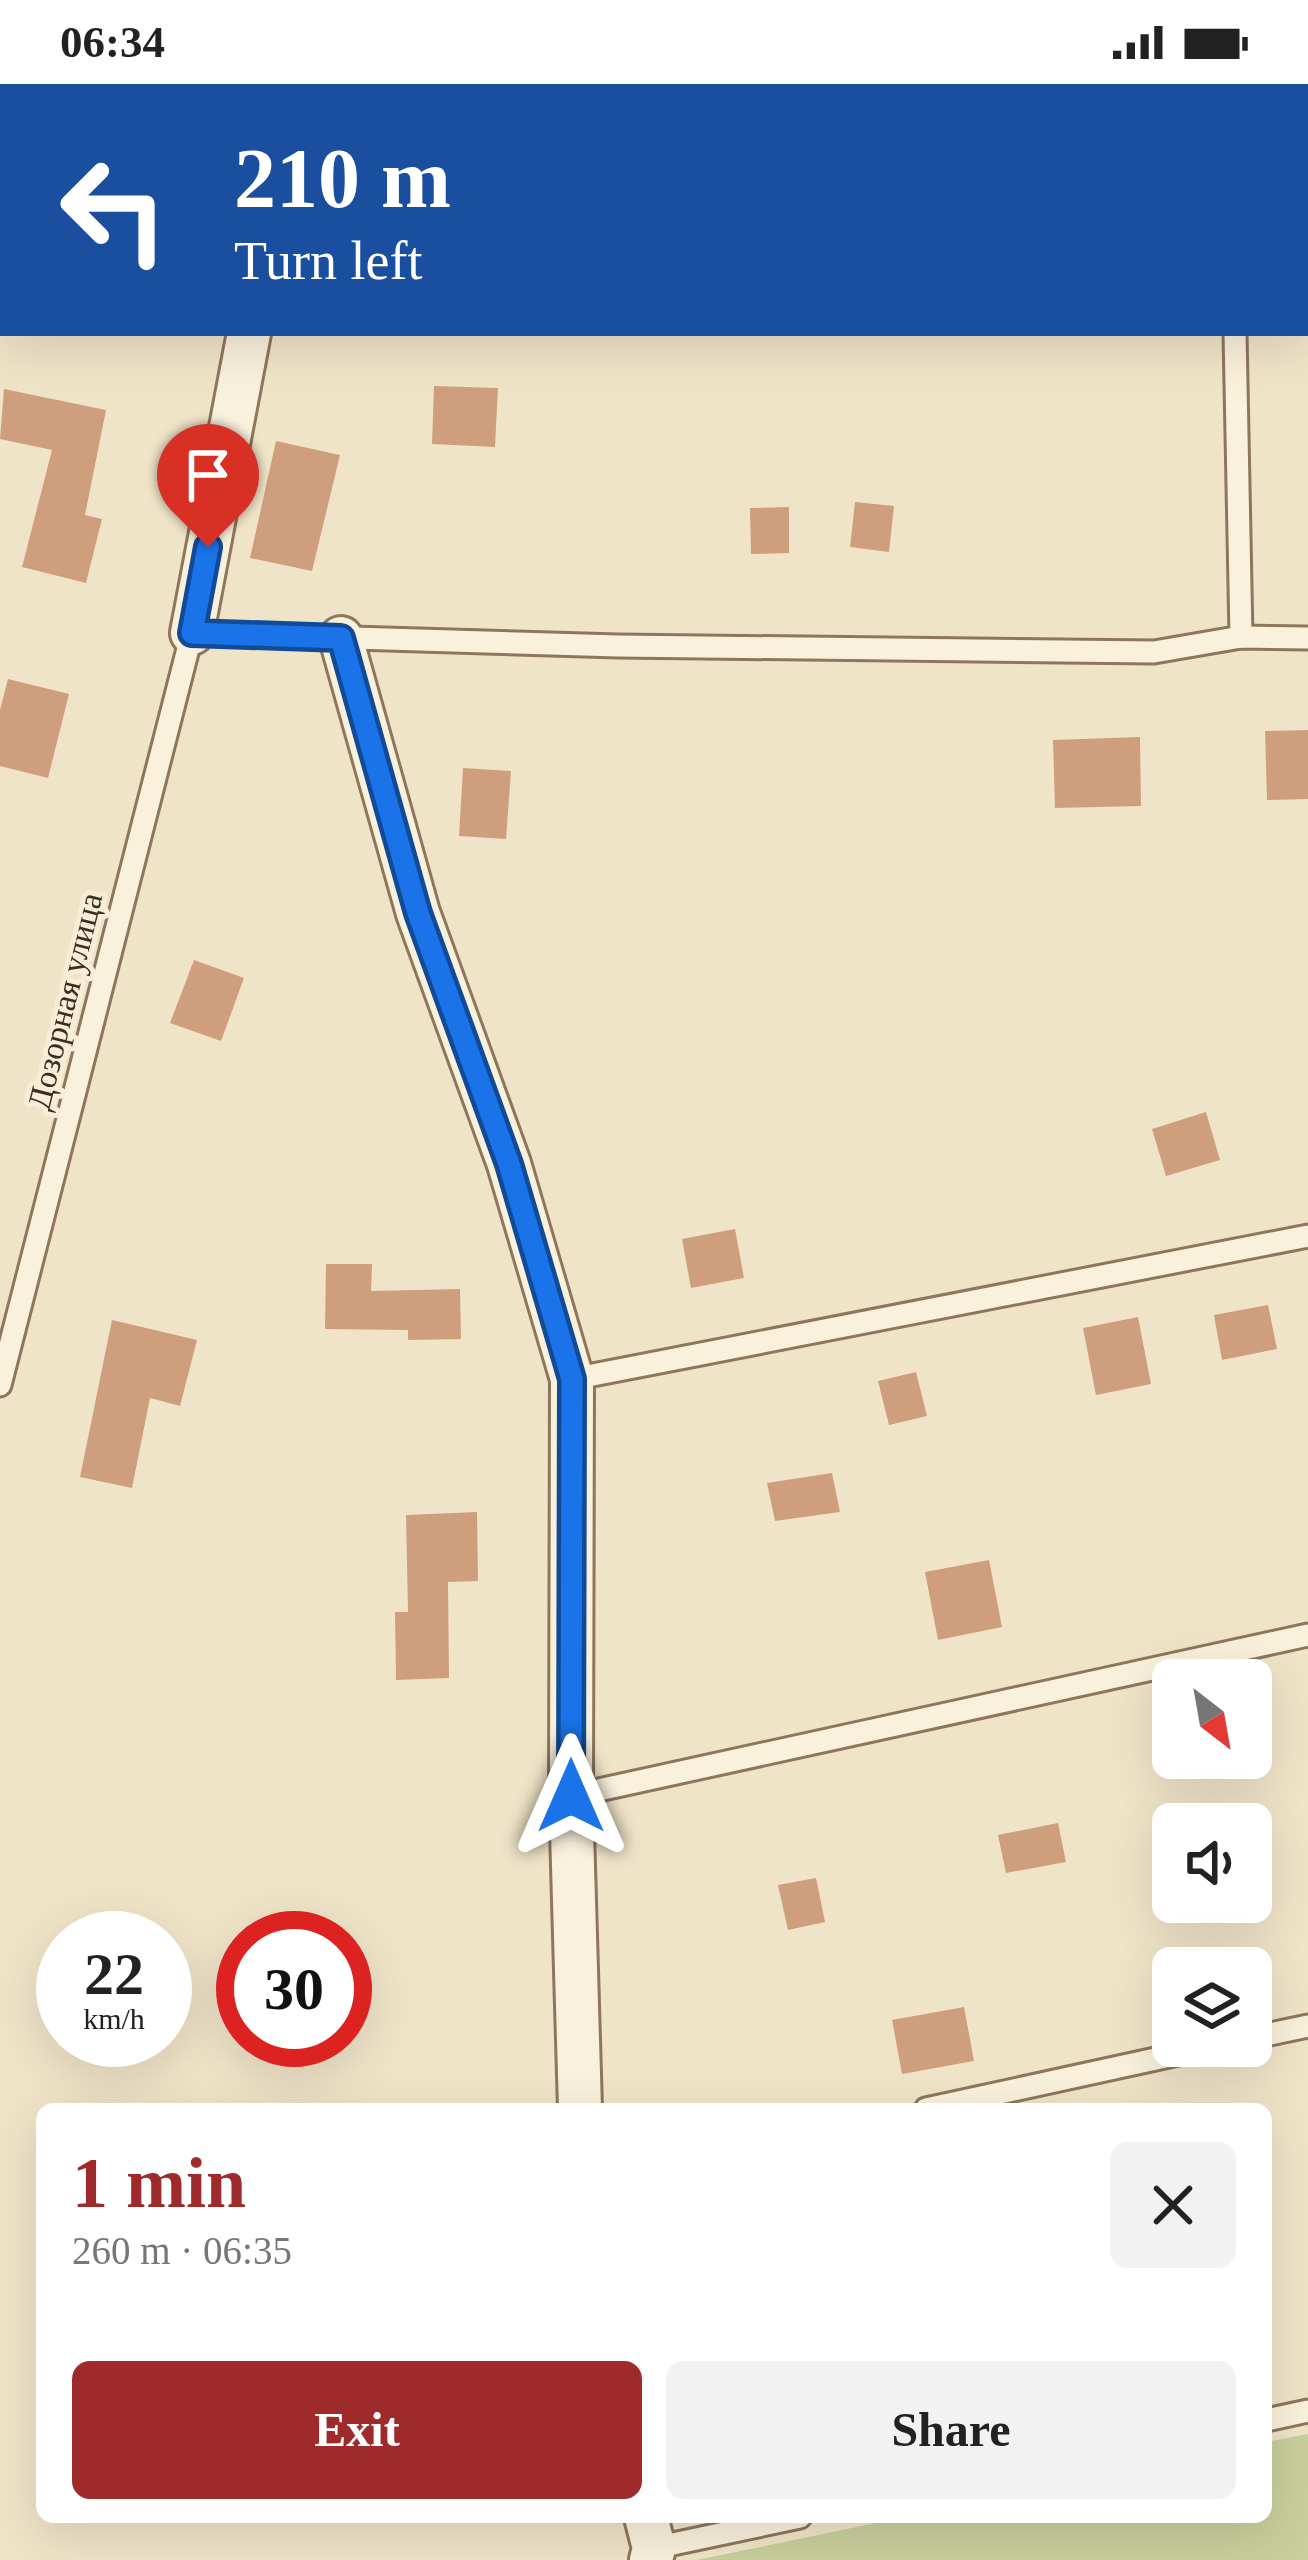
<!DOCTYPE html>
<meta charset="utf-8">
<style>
:root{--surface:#fff;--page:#f2f2f2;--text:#222;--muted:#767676;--accent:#9e2a2b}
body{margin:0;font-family:"Times New Roman",serif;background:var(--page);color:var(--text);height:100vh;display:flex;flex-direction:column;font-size:45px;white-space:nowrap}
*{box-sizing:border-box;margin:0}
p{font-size:39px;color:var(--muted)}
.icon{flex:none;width:66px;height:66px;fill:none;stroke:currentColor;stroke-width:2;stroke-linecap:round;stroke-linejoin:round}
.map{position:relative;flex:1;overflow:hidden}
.details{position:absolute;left:36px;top:2019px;width:1236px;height:420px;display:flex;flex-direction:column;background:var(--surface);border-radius:18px;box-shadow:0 12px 48px #0002}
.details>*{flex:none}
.top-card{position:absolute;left:0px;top:0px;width:1308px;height:252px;box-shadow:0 12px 48px #0002;background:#1a4fa0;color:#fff;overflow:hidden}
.needle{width:78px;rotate:149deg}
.fabs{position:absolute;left:1152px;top:1575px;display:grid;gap:24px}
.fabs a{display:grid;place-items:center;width:120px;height:120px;border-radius:18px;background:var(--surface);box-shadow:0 12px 48px #0002;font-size:60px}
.speed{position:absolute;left:36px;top:1827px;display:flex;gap:24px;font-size:60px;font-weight:700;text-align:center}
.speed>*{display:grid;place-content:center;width:156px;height:156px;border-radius:50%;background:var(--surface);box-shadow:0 12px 48px #0002;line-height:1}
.speed small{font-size:30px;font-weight:400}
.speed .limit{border:18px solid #d22;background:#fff;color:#111}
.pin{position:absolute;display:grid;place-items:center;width:102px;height:102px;color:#fff;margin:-123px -51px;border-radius:50% 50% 50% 0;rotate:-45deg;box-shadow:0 0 12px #0007}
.pin .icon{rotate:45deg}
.me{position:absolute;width:132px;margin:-66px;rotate:0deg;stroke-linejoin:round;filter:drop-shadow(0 0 9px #0008)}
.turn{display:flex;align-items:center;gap:42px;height:252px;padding:0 36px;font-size:54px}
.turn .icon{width:156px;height:156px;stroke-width:2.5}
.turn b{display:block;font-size:84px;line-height:102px}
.round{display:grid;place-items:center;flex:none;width:126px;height:126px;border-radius:18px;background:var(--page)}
.head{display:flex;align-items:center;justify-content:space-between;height:204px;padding:0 36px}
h1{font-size:72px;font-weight:600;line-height:90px;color:var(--accent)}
.action{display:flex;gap:24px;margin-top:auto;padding:24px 36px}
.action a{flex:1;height:138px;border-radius:18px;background:var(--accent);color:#fff;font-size:48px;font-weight:600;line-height:138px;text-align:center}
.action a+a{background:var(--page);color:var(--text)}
.status{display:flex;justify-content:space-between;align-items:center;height:84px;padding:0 60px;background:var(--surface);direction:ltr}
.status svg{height:33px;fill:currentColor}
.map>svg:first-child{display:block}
</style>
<div class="status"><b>06:34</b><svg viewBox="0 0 49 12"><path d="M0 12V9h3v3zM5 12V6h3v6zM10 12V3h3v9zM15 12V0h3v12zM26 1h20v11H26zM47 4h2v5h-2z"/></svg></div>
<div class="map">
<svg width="1308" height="2476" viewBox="0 0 1308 2476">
<rect width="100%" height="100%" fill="#f0e4c8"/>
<path fill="#c9cf9b" d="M1308,2350v126h-611l208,-43h361v-75z"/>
<g fill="#cf9f7d">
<path d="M434,302l64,2 -3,59 -63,-3z"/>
<path d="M4,305l102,21 -21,105 17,4 -16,64 -64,-16 30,-117 -52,-11z"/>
<path d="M276,357l64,14 -28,116 -62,-13z"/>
<path d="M855,418l39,4 -5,46 -39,-5z"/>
<path d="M789,423v46l-38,1 -1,-46z"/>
<path d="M8,595l61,15 -21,84 -48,-12v-56z"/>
<path d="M1308,646v69l-41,1 -2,-69z"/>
<path d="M1140,653l1,69 -86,2 -2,-68z"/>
<path d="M463,684l48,3 -5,68 -47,-3z"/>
<path d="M194,876l50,18 -23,63 -51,-18z"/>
<path d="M1206,1028l14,48 -54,16 -14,-47z"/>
<path d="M735,1145l9,49 -53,10 -9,-49z"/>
<path d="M326,1180h46l-1,27 89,-2 1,50 -53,1v-10l-83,-1z"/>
<path d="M1268,1221l9,44 -55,11 -8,-45z"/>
<path d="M1138,1233l13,67 -55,11 -13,-67z"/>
<path d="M112,1236l85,20 -17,66 -30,-8 -18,90 -52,-11z"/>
<path d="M916,1288l11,44 -38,9 -11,-44z"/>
<path d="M832,1389l8,39 -65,9 -8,-38z"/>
<path d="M477,1428l1,69 -30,1 1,96 -53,2 -1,-68h13l-2,-97z"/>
<path d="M989,1476l13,67 -64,13 -13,-68z"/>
<path d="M1058,1739l8,39 -60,11 -8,-38z"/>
<path d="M816,1794l9,44 -37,8 -10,-45z"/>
<path d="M964,1923l10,54 -72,13 -10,-54z"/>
</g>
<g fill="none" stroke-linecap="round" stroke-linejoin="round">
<g stroke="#8d765c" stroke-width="27">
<g id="lane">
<path d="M1230,0v3"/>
<path d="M1235,249l6,304"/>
<path d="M572,1295l736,-143"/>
<path d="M0,1301l192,-752 426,13 536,6 87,-15 67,1"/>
<path d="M571,1712l737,-161"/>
<path d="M1251,1954l57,-12"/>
<path d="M926,2025l289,-63"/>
<path d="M1266,2336l42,-9"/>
<path d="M654,2464l146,-31"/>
</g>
</g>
<g stroke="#8d765c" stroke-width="48">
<g id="street">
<path d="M296,3v-3"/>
<path d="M192,549l57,-300"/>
<path d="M341,554l77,275 91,251 63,215 -1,417 9,313"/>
<path d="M646,2433l8,31 -3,12"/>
</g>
</g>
<use href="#lane" stroke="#faf1dc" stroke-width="21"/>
<use href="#street" stroke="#faf1dc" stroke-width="42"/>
</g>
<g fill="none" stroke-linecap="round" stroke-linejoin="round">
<g stroke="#114b97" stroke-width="30">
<path id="route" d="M208,463l-16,86 149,5 77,275 91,251 63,215 -1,417"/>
</g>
<use href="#route" stroke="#1a73e8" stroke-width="21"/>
</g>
<g text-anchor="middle" stroke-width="10" stroke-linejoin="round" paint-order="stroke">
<g font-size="33" fill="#3d2e20" stroke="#f7eed8">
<text transform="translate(64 917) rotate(-76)" y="12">Дозорная улица</text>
</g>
</g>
</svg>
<div class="fabs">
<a><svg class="needle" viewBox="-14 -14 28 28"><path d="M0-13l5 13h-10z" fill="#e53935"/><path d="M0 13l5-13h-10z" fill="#767676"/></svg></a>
<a><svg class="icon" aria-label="sound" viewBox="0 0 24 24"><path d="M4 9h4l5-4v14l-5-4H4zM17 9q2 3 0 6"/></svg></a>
<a><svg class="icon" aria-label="layers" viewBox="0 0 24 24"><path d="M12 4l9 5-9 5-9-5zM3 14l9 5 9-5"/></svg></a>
</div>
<div class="speed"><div>22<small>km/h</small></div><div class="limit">30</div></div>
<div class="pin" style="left:208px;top:463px;background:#d93025"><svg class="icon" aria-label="arrive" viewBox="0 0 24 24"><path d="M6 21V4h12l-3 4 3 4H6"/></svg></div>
<svg class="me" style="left:571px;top:1712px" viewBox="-20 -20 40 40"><path d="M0-17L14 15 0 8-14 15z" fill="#1a73e8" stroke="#fff" stroke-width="4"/></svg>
<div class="top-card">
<div class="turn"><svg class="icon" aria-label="left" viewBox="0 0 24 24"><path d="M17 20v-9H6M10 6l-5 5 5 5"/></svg><div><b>210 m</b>Turn left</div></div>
</div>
<section class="details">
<div class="head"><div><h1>1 min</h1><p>260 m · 06:35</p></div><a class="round"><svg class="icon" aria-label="close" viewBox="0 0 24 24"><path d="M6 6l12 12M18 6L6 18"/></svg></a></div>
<div class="action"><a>Exit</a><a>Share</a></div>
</section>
</div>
